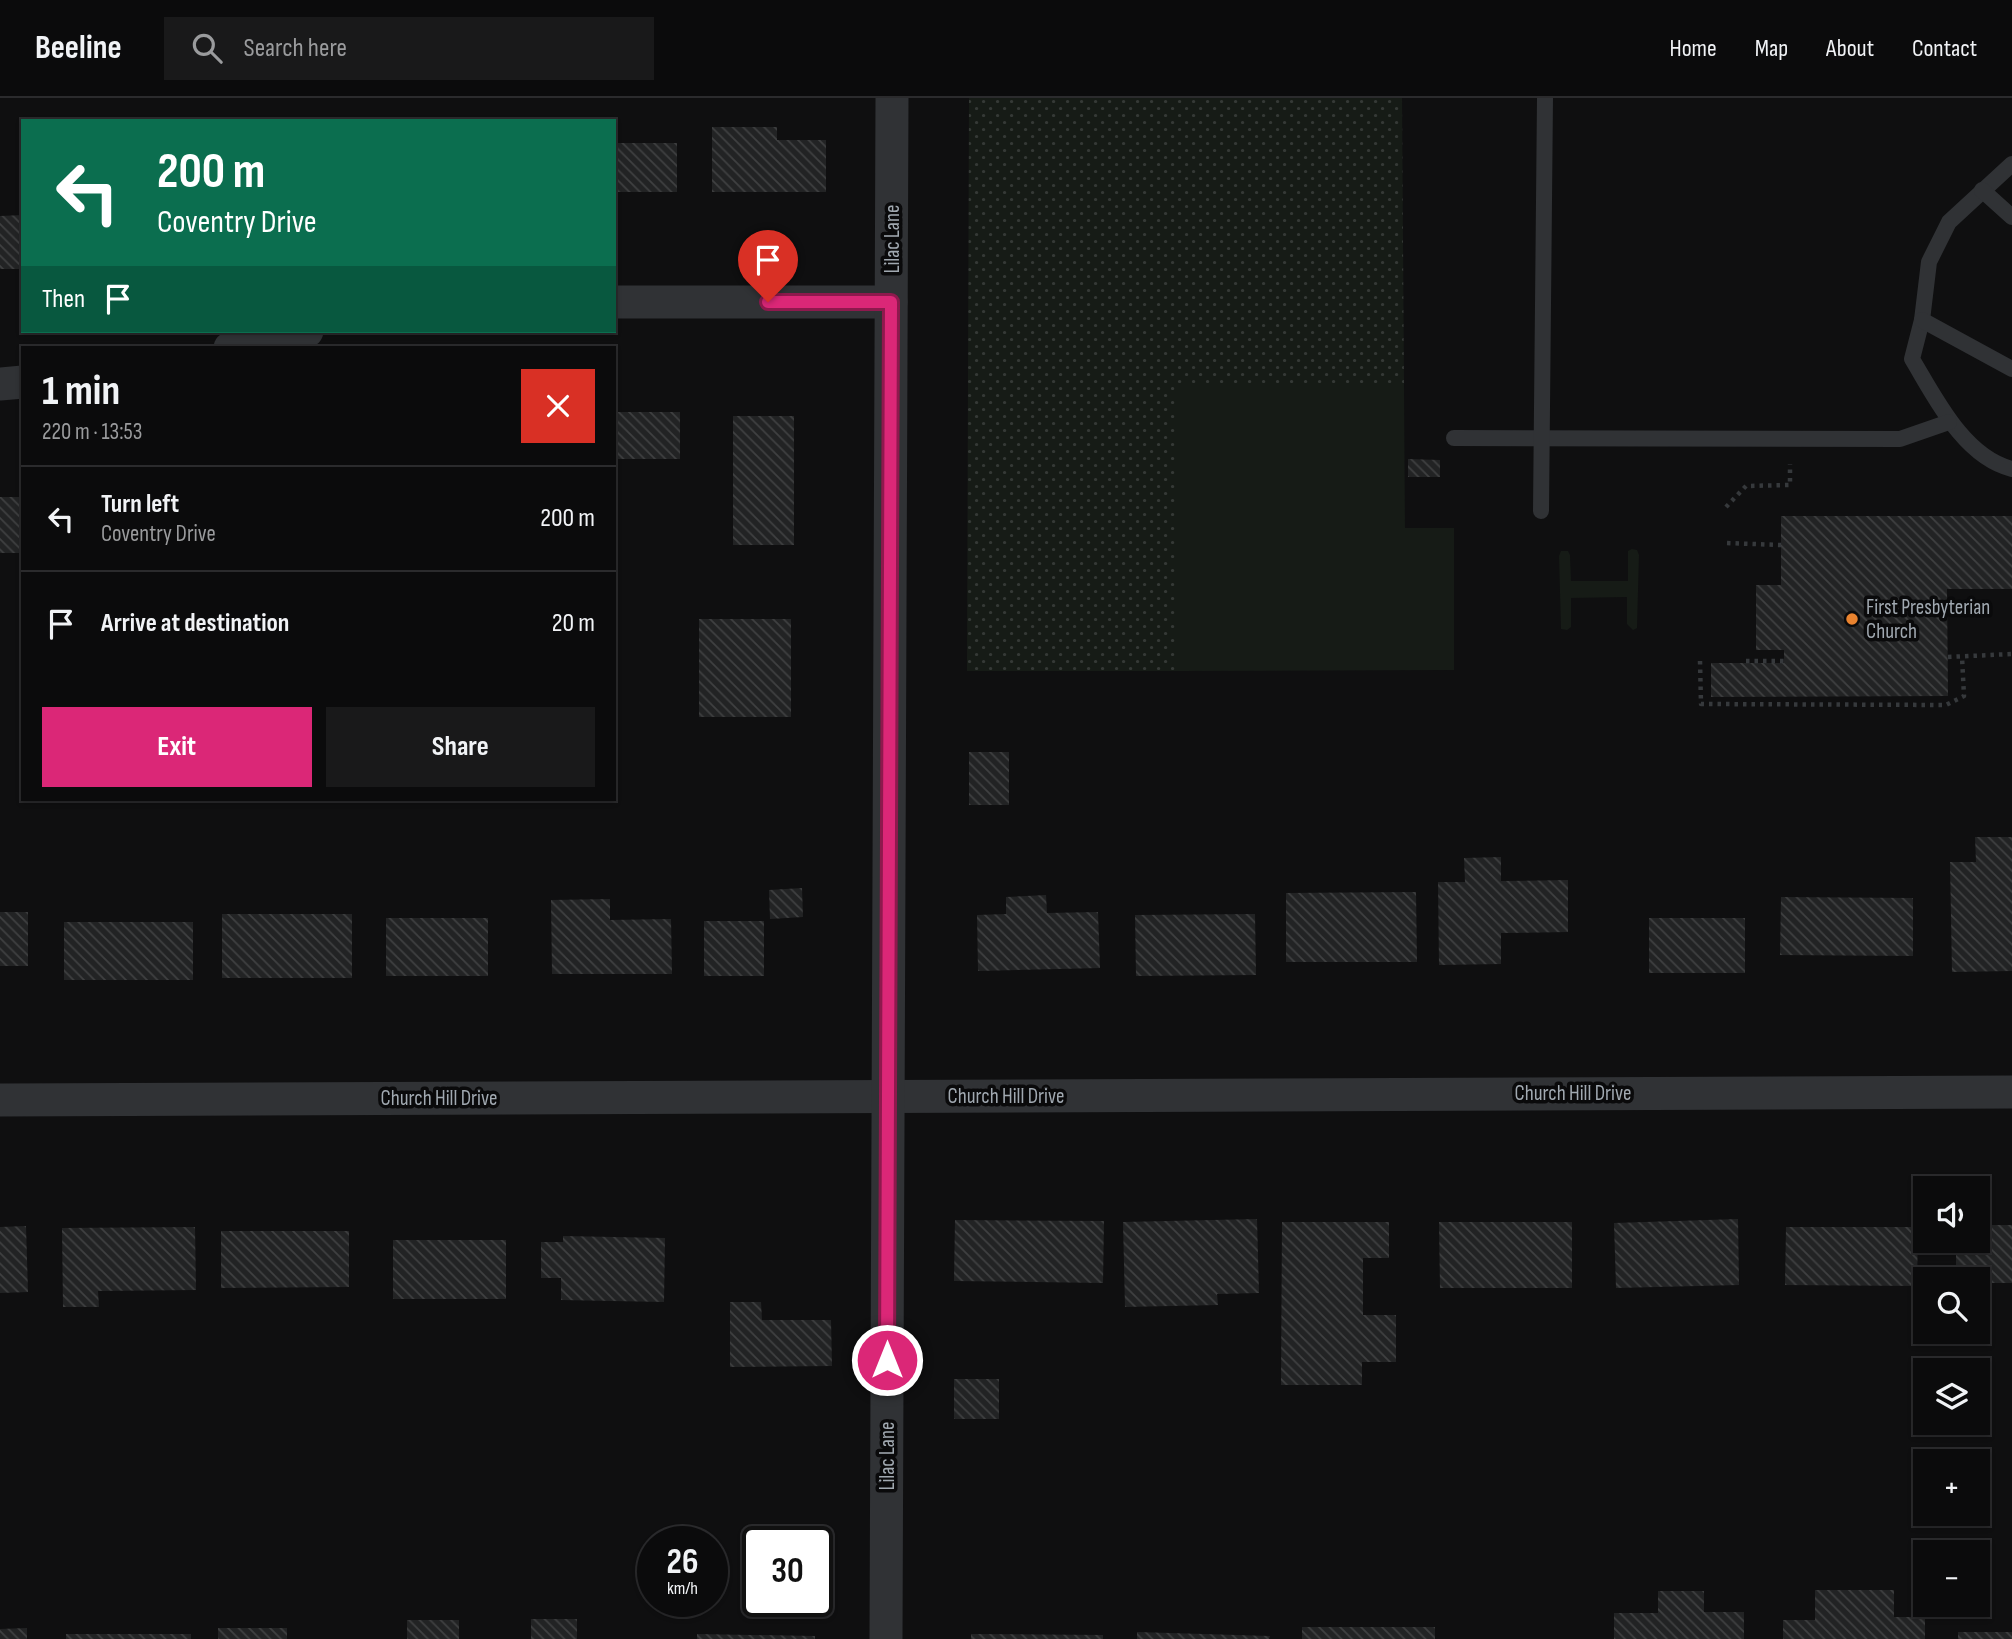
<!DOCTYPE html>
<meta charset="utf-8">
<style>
:root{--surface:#0b0b0c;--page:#19191a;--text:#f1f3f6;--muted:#9a9b9d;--line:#2b2b2d;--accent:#db2777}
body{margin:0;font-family:"Sofia Sans Condensed",sans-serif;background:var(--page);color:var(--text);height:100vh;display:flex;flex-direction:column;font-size:26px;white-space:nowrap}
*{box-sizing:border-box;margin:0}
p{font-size:23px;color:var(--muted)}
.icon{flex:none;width:38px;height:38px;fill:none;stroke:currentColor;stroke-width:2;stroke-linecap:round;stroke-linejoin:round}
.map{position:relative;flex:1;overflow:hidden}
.sheet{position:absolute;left:21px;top:248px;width:595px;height:455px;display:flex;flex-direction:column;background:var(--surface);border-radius:0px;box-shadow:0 2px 5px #0004,0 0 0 2px var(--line)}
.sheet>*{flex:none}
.hud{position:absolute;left:21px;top:21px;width:595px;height:214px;border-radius:0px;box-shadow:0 2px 5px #0004,0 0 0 2px var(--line);background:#0b6e4f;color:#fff;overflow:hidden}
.controls{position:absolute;left:1913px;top:1078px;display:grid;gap:14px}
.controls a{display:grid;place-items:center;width:77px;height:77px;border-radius:0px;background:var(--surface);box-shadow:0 2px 5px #0004,0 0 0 2px var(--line);font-size:35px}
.speed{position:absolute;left:637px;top:1428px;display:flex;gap:14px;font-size:35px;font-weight:700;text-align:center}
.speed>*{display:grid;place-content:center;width:91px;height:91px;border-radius:50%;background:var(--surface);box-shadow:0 2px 5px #0004,0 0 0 2px var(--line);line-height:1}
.speed small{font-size:18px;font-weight:400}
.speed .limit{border:4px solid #111;border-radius:10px;background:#fff;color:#111}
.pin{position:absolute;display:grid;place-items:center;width:60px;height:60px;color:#fff;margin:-72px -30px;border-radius:50% 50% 50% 0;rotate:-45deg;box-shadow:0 0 7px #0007}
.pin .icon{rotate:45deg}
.me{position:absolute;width:77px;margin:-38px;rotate:0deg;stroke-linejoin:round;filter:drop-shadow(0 0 5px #0008)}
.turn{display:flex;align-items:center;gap:24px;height:147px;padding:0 21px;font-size:32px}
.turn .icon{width:91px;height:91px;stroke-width:2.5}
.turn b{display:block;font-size:49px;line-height:60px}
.then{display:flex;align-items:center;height:66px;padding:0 21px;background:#0003;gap:14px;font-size:26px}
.round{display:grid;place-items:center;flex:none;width:74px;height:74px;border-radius:0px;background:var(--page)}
.head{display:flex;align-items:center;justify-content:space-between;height:119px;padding:0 21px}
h1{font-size:42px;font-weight:700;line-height:52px}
.action{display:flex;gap:14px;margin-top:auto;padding:14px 21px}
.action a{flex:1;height:80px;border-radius:0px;background:var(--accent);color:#fff;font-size:28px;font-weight:700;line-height:80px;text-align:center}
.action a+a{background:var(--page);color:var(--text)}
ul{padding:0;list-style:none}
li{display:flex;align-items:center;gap:21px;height:105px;padding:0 21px;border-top:2px solid var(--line)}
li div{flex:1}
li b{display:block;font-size:26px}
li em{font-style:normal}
header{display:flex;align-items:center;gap:42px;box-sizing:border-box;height:98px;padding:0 35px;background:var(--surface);border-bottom:2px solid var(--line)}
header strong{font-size:33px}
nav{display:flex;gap:38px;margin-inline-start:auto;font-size:24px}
.search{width:490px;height:63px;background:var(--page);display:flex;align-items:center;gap:18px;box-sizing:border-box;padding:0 24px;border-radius:0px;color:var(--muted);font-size:26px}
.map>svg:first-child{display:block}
</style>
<header>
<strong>Beeline</strong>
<div class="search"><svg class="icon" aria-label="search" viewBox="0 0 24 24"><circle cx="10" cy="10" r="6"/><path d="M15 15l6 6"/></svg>Search here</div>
<nav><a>Home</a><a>Map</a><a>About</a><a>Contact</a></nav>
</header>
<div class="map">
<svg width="2012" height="1541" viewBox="0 0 2012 1541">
<defs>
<pattern id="grass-dots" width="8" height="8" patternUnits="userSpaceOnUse" patternTransform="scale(1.75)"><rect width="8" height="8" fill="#161b16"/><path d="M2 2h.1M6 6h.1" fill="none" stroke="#353936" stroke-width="1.8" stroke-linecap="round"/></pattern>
<pattern id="building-back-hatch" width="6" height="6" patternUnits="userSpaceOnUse" patternTransform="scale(1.75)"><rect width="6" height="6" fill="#222324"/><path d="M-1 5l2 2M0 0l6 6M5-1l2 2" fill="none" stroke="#3f4041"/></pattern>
</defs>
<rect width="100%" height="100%" fill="#0f0f10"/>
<path fill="url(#grass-dots)" d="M969,0h433l2,285h-229v288h-208z"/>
<g fill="#161b16">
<path d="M1175,285h229l1,145h49v142l-279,1z"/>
<path d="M1632,451l5,1 2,5 -2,73 -4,2 -6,-6v-27l-56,1v29l-4,3 -6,-1 -2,-73 2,-5h7l2,4 1,26h57v-30z"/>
</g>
<g fill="url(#building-back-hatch)">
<path d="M712,29h65v13h49v52h-114z"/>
<rect x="614" y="45" width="63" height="49"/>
<path d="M23,117v54h-23v-53z"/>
<rect x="614" y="314" width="66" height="47"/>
<rect x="733" y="318" width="61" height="129"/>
<path d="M1408,361l32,1v17h-32z"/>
<rect x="0" y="399" width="23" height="56"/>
<path d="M1781,418h231v73h-65l1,107 -237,1v-34h73v-13h-28v-65h25z"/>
<rect x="699" y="521" width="92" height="98"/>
<rect x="969" y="654" width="40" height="53"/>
<path d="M1975,739h37v134l-60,1 -2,-110h26z"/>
<path d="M1501,759v24l67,-1v52l-67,1v31l-62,1 -1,-83h27l-1,-24z"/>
<path d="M802,790l1,29 -33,2 -1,-29z"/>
<path d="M1416,794l1,70h-131v-69z"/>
<path d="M1046,797l1,18 51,-1 2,56 -122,3 -1,-56 29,-1v-17z"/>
<path d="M1781,799l132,1v58l-133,-1z"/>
<path d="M610,801v21l61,-1 1,55h-120l-1,-74z"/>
<rect x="0" y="814" width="28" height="54"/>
<rect x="222" y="816" width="130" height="64"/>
<path d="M1255,816l1,61 -120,1 -1,-61z"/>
<rect x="386" y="820" width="102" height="58"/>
<rect x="1649" y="820" width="96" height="55"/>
<rect x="704" y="823" width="60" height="55"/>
<rect x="64" y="824" width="129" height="58"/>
<path d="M1257,1121l2,74 -42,1 1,11 -93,2 -2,-85z"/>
<path d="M1738,1121l1,66 -123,3 -2,-65z"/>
<path d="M955,1122l149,1 -1,62 -149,-2z"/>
<path d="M1282,1124h107v36h-26v57h33v47h-34v23h-81z"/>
<path d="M1439,1124h133v66h-132z"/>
<path d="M1978,1127h34v58h-34v-4h-22v-38h22z"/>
<path d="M26,1128l2,66 -28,1v-66z"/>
<path d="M195,1129l1,63 -98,1 1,16h-36l-1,-79z"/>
<path d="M1786,1129h132l-1,59 -132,-1z"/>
<path d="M221,1133h128v56l-128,1z"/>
<path d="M563,1138l102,2 -1,64 -103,-2v-22h-20v-36h22z"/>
<rect x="393" y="1142" width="113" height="59"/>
<path d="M730,1204h31l1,18h69l1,46 -102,1z"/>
<rect x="954" y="1281" width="45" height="40"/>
<path d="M1815,1492h79v27h31v22h-142v-19h32z"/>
<path d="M1658,1493h46v21h40v27h-130v-26h44z"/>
<rect x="531" y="1521" width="46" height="20"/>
<rect x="407" y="1522" width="52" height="19"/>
<rect x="1302" y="1529" width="133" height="12"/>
<path d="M27,1530v11h-27v-10z"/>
<rect x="218" y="1530" width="69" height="11"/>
<path d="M1137,1534l133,4 -1,3h-132z"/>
<rect x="1958" y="1534" width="54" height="7"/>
<rect x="66" y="1536" width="125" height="5"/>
<path d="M697,1536l118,2v3h-118z"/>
<path d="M971,1536l132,1v4h-132z"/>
</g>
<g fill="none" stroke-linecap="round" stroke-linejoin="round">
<g stroke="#36393c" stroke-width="4.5" stroke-dasharray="3.5 5" stroke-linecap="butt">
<path d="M1726,409l20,-21 44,-1v-21"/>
<path d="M1727,445l54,2"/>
<path d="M1948,559l64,-3"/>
<path d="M1700,563l1,43 245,1 18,-9 -2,-39"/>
<path d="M1746,563h38"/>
</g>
<g stroke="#303235" stroke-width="16">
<path d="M2012,66l-63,58 -20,40 -7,58 -10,39c24,40 52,98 100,110"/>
<path d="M1982,92l30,27"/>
<path d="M1922,222l90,49"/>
<path d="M1454,340l446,1 49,-17"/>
<path d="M1541,413l4,-413"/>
</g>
<g stroke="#303235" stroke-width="33">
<path d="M614,204h277"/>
<path d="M230,250l77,-17"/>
<path d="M0,286l23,-2"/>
<path d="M0,1002l2012,-8"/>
<path d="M886,1541l6,-1541"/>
</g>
</g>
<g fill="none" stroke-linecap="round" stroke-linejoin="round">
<g stroke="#8e194d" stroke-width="18">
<path id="route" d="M768,204h123l-4,1058"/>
</g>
<use href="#route" stroke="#db2777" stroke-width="12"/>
</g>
<circle fill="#e9832f" stroke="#0a0a0b" stroke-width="2.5" cx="1852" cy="521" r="7"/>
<g text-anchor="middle" stroke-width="7" stroke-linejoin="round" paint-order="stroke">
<g font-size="21" fill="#a1a9b1" stroke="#0a0a0b">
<text transform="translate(892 141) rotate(-90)" y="7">Lilac Lane</text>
<text x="1573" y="1002">Church Hill Drive</text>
<text x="1006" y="1005">Church Hill Drive</text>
<text x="439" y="1007">Church Hill Drive</text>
<text transform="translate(887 1358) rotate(-90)" y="7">Lilac Lane</text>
</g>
<g font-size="21" fill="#a1a9b1" stroke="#0a0a0b" text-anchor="start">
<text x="1866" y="516">First Presbyterian<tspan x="1866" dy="24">Church</tspan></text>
</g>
</g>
</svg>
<div class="controls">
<a><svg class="icon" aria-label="sound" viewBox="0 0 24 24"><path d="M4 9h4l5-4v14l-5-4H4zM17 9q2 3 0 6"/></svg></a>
<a><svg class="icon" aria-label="search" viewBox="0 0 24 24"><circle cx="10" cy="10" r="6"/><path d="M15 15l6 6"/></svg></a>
<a><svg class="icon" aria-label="layers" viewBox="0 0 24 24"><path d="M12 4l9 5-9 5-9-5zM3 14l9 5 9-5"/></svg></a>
<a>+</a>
<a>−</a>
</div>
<div class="speed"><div>26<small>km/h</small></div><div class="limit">30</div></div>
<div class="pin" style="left:768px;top:204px;background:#d93025"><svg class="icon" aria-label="arrive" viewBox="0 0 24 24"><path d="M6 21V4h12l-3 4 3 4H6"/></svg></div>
<svg class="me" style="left:887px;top:1262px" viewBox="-20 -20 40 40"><circle r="17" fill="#db2777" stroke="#fff" stroke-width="3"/><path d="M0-11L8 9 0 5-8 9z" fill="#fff"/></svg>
<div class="hud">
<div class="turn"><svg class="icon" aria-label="left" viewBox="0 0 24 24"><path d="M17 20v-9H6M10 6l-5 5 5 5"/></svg><div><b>200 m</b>Coventry Drive</div></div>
<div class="then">Then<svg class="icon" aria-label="arrive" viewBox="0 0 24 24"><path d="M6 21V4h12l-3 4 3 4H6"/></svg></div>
</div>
<section class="sheet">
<div class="head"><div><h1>1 min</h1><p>220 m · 13:53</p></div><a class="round" style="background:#d93025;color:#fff"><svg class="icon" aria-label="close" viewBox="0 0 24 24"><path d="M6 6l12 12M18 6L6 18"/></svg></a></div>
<ul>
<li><svg class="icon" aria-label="left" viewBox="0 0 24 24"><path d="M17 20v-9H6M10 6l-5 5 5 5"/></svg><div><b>Turn left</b><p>Coventry Drive</p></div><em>200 m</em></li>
<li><svg class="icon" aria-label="arrive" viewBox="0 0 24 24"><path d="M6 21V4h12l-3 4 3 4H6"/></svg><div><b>Arrive at destination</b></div><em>20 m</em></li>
</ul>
<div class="action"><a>Exit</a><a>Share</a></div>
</section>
</div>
